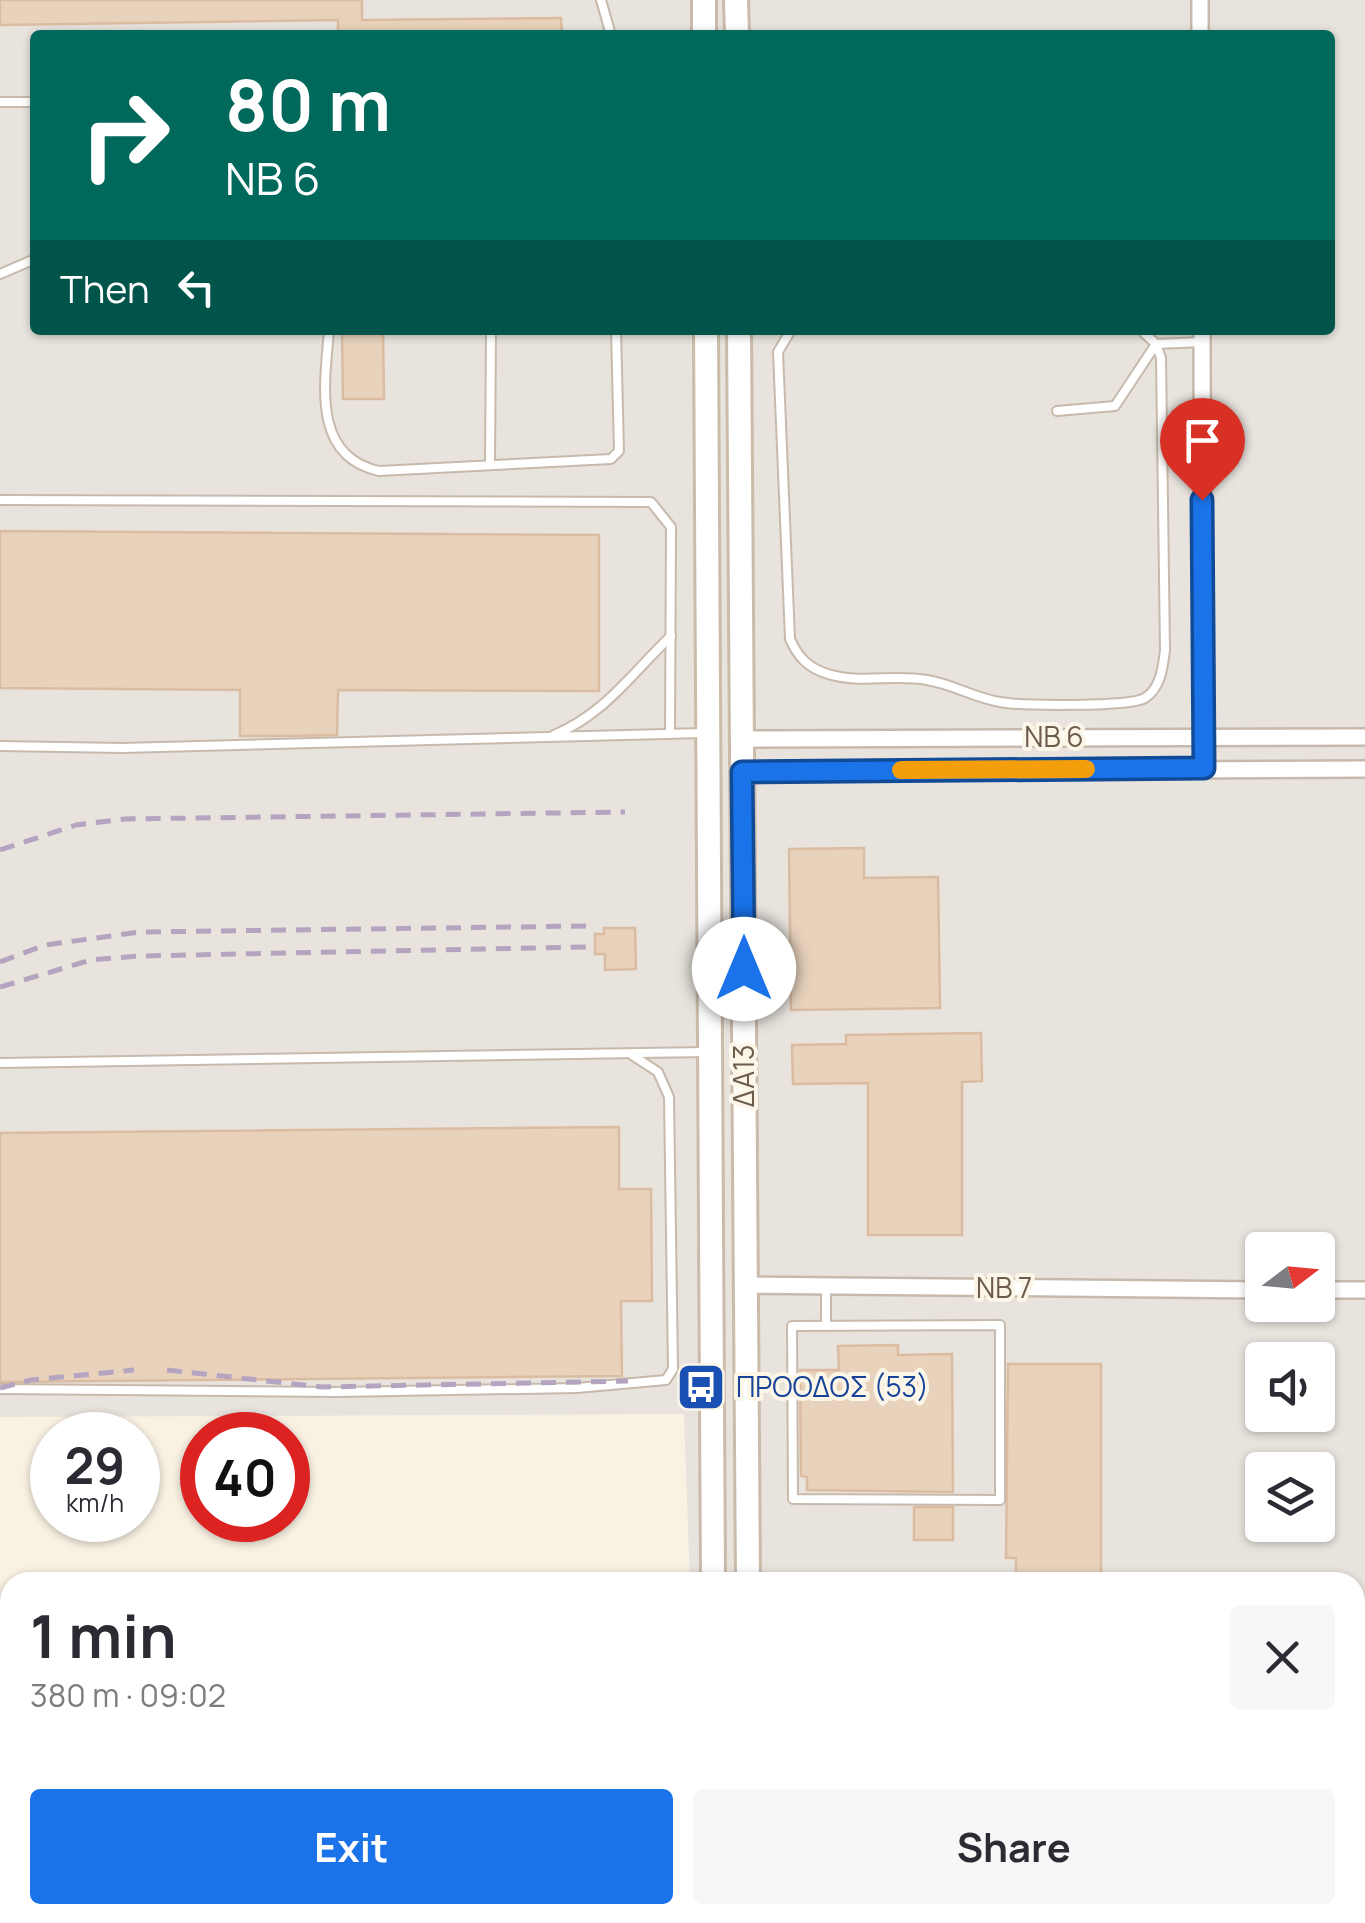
<!DOCTYPE html>
<meta charset="utf-8">
<style>
:root{--surface:#fff;--page:#f7f7f7;--text:#2b2b33;--muted:#7c7c81;--accent:#1a73e8}
body{margin:0;font-family:Manrope,sans-serif;background:var(--page);color:var(--text);height:100vh;display:flex;flex-direction:column;font-size:38px;white-space:nowrap}
*{box-sizing:border-box;margin:0}
p{font-size:32px;color:var(--muted)}
.icon{flex:none;width:55px;height:55px;fill:none;stroke:currentColor;stroke-width:2;stroke-linecap:round;stroke-linejoin:round}
.map{position:relative;flex:1;overflow:hidden}
.panel{position:absolute;left:0px;top:1572px;width:1365px;height:352px;display:flex;flex-direction:column;background:var(--surface);border-radius:30px 30px 0 0;box-shadow:0 2px 8px #0004}
.panel>*{flex:none}
.hud{position:absolute;left:30px;top:30px;width:1305px;height:305px;border-radius:10px;box-shadow:0 2px 8px #0004;background:#00695c;color:#fff;overflow:hidden}
.needle{width:65px;rotate:74deg}
.buttons{position:absolute;left:1245px;top:1232px;display:grid;gap:20px}
.buttons a{display:grid;place-items:center;width:90px;height:90px;border-radius:10px;background:var(--surface);box-shadow:0 2px 8px #0004;font-size:50px}
.speed{position:absolute;left:30px;top:1412px;display:flex;gap:20px;font-size:50px;font-weight:700;text-align:center}
.speed>*{display:grid;place-content:center;width:130px;height:130px;border-radius:50%;background:var(--surface);box-shadow:0 2px 8px #0004;line-height:1}
.speed small{font-size:25px;font-weight:400}
.speed .limit{border:15px solid #d22;background:#fff;color:#111}
.pin{position:absolute;display:grid;place-items:center;width:85px;height:85px;color:#fff;margin:-102px -42px;border-radius:50% 50% 50% 0;rotate:-45deg;box-shadow:0 0 10px #0007}
.pin .icon{rotate:45deg}
.me{position:absolute;width:110px;margin:-55px;rotate:0deg;stroke-linejoin:round;filter:drop-shadow(0 0 8px #0008)}
.turn{display:flex;align-items:center;gap:35px;height:210px;padding:0 30px;font-size:45px}
.turn .icon{width:130px;height:130px;stroke-width:2.5}
.turn b{display:block;font-size:70px;line-height:85px}
.then{display:flex;align-items:center;height:95px;padding:0 30px;background:#0003;gap:20px;font-size:38px}
.round{display:grid;place-items:center;flex:none;width:105px;height:105px;border-radius:10px;background:var(--page)}
.summary{display:flex;align-items:center;justify-content:space-between;height:170px;padding:0 30px}
h1{font-size:60px;font-weight:700;line-height:75px}
.cta{display:flex;gap:20px;margin-top:auto;padding:20px 30px}
.cta a{flex:1;height:115px;border-radius:10px;background:var(--accent);color:#fff;font-size:40px;font-weight:700;line-height:115px;text-align:center}
.cta a+a{background:var(--page);color:var(--text)}
.map>svg:first-child{display:block}
</style>
<div class="map">
<svg width="1365" height="1923" viewBox="0 0 1365 1923">
<rect width="100%" height="100%" fill="#f9f2e3"/>
<path fill="#e8e3dd" fill-rule="evenodd" d="M0,0h1365v1923h-665v-8h655v-333h-665l-6,-168 -684,3zM35,35h1295v295h-1295zM1262,1250h56v55h-56zM1262,1360h56v55h-56zM1262,1470h56v55h-56z"/>
<g fill="#e8d2bc" stroke="#dbbca1" stroke-width="2.5">
<path d="M0,0h362v20l199,-2 1,17h-224v-15l-338,5z"/>
<path d="M342,330h41l1,69h-41z"/>
<path d="M0,531l599,4v156l-261,-1 -1,45 -49,1h-48v-46l-240,-2z"/>
<path d="M864,848v30l74,-1 2,131 -149,2 -2,-161z"/>
<path d="M604,928h31l1,41 -31,1v-16h-10v-20h9z"/>
<path d="M981,1033l1,48 -20,1v153h-94v-152l-75,1 -1,-39 54,-1v-9z"/>
<path d="M619,1127v62h32l1,112h-31l1,75 -622,6v-249z"/>
<path d="M898,1345v10l54,-1 1,138 -146,-2v-13l-6,-1 -1,-106h39l-1,-24z"/>
<path d="M1008,1364h93v218h-85v-24h-10z"/>
<rect x="914" y="1507" width="39" height="33"/>
</g>
<g fill="none" stroke-linecap="round" stroke-linejoin="round">
<g stroke="#c7baac" stroke-width="12">
<g id="lane">
<path d="M601,0l10,35"/>
<path d="M0,102h35"/>
<path d="M0,274l35,-15"/>
<path d="M329,330c-4,52 -18,126 50,141l232,-12 8,-8 -3,-121"/>
<path d="M791,330l-13,22 12,287c8,18 18,29 38,35 31,10 66,0 99,6 26,4 47,18 73,22 21,4 130,5 145,-4 16,-10 18,-32 20,-48l-4,-292 -5,-14 -15,-14"/>
<path d="M1156,344l46,-2"/>
<path d="M1057,411l58,-5 41,-62"/>
<path d="M490,463l1,-133"/>
<path d="M0,500l651,2 20,25 -1,205"/>
<path d="M554,735c51,-21 78,-62 117,-99"/>
<path d="M0,746l122,2 582,-15"/>
<path d="M0,1063l707,-11"/>
<path d="M1000,1325v175l-207,-1 -1,-173z"/>
<path d="M826,1326v-39"/>
<path d="M0,1389l336,3 241,-4 89,-8 7,-11 -4,-272 -11,-25 -26,-17"/>
<path d="M796,1917v6"/>
</g>
</g>
<g stroke="#c7baac" stroke-width="20">
<g id="street">
<path d="M1200,0v35"/>
<path d="M1202,330l1,438"/>
<path d="M742,739l623,-2"/>
<path d="M742,772l623,-3"/>
<path d="M745,1285l517,5"/>
<path d="M1318,1290h47"/>
</g>
</g>
<g stroke="#cbbbaa" stroke-width="28">
<g id="secondary">
<path d="M704,0v35"/>
<path d="M736,0l1,35"/>
<path d="M706,330l7,1252"/>
<path d="M739,330l9,1252"/>
<path d="M716,1915v8"/>
<path d="M750,1915v8"/>
</g>
</g>
<use href="#lane" stroke="#fff" stroke-width="8"/>
<use href="#street" stroke="#fff" stroke-width="15"/>
<use href="#secondary" stroke="#fff" stroke-width="22"/>
<g stroke="#b5a4c0" stroke-width="5" stroke-dasharray="15 10" stroke-linecap="butt">
<path d="M0,850l76,-25 49,-6 500,-7"/>
<path d="M0,962l45,-17 95,-13 447,-6"/>
<path d="M0,987l91,-27 49,-4 448,-9"/>
<path d="M167,1370l155,17 306,-6"/>
<path d="M0,1388l31,-8 103,-10"/>
</g>
</g>
<g fill="none" stroke-linecap="round" stroke-linejoin="round">
<g stroke="#114b97" stroke-width="25">
<path id="route" d="M744,969l-2,-197 462,-4 -2,-268"/>
</g>
<use href="#route" stroke="#1a73e8" stroke-width="18"/>
<path stroke="#f59e0b" stroke-width="18" d="M901,770l185,-1"/>
</g>
<defs>
<g id="bus-square" transform="scale(2.5)"><rect x="-9" y="-9" width="18" height="18" rx="4" fill="#1a4fb4" stroke="#fcf6e8"/><path d="M-5-6H5V4H4V6H2V4H-2V6H-4V4H-5ZM-3.5-4V0h7V-4ZM-3.5 1.2v1.5H-2V1.2ZM2 1.2v1.5H3.5V1.2Z" fill="#fff"/></g>
</defs>
<g fill-rule="evenodd">
<use href="#bus-square" x="701" y="1387"/>
</g>
<g text-anchor="middle" stroke-width="8" stroke-linejoin="round" paint-order="stroke">
<g font-size="28" fill="#6d5b4d" stroke="#fcf6e8">
<text x="1054" y="747">ΝΒ 6</text>
<text transform="translate(744 1076) rotate(-90)" y="10">ΔΑ13</text>
<text x="1004" y="1298">ΝΒ 7</text>
</g>
<g font-size="28" fill="#164399" stroke="#fcf6e8" text-anchor="start">
<text x="736" y="1397">ΠΡΟΟΔΟΣ (53)</text>
</g>
</g>
</svg>
<div class="buttons">
<a><svg class="needle" viewBox="-14 -14 28 28"><path d="M0-13l5 13h-10z" fill="#e53935"/><path d="M0 13l5-13h-10z" fill="#7c7c81"/></svg></a>
<a><svg class="icon" aria-label="sound" viewBox="0 0 24 24"><path d="M4 9h4l5-4v14l-5-4H4zM17 9q2 3 0 6"/></svg></a>
<a><svg class="icon" aria-label="layers" viewBox="0 0 24 24"><path d="M12 4l9 5-9 5-9-5zM3 14l9 5 9-5"/></svg></a>
</div>
<div class="speed"><div>29<small>km/h</small></div><div class="limit">40</div></div>
<div class="pin" style="left:1202px;top:500px;background:#d93025"><svg class="icon" aria-label="arrive" viewBox="0 0 24 24"><path d="M6 21V4h12l-3 4 3 4H6"/></svg></div>
<svg class="me" style="left:744px;top:969px" viewBox="-20 -20 40 40"><circle r="19" fill="#fff"/><path d="M0-13L10 11 0 6-10 11z" fill="#1a73e8"/></svg>
<div class="hud">
<div class="turn"><svg class="icon" aria-label="right" viewBox="0 0 24 24"><path d="M7 20v-9h11M14 6l5 5-5 5"/></svg><div><b>80 m</b>ΝΒ 6</div></div>
<div class="then">Then<svg class="icon" aria-label="left" viewBox="0 0 24 24"><path d="M17 20v-9H6M10 6l-5 5 5 5"/></svg></div>
</div>
<section class="panel">
<div class="summary"><div><h1>1 min</h1><p>380 m · 09:02</p></div><a class="round"><svg class="icon" aria-label="close" viewBox="0 0 24 24"><path d="M6 6l12 12M18 6L6 18"/></svg></a></div>
<div class="cta"><a>Exit</a><a>Share</a></div>
</section>
</div>
